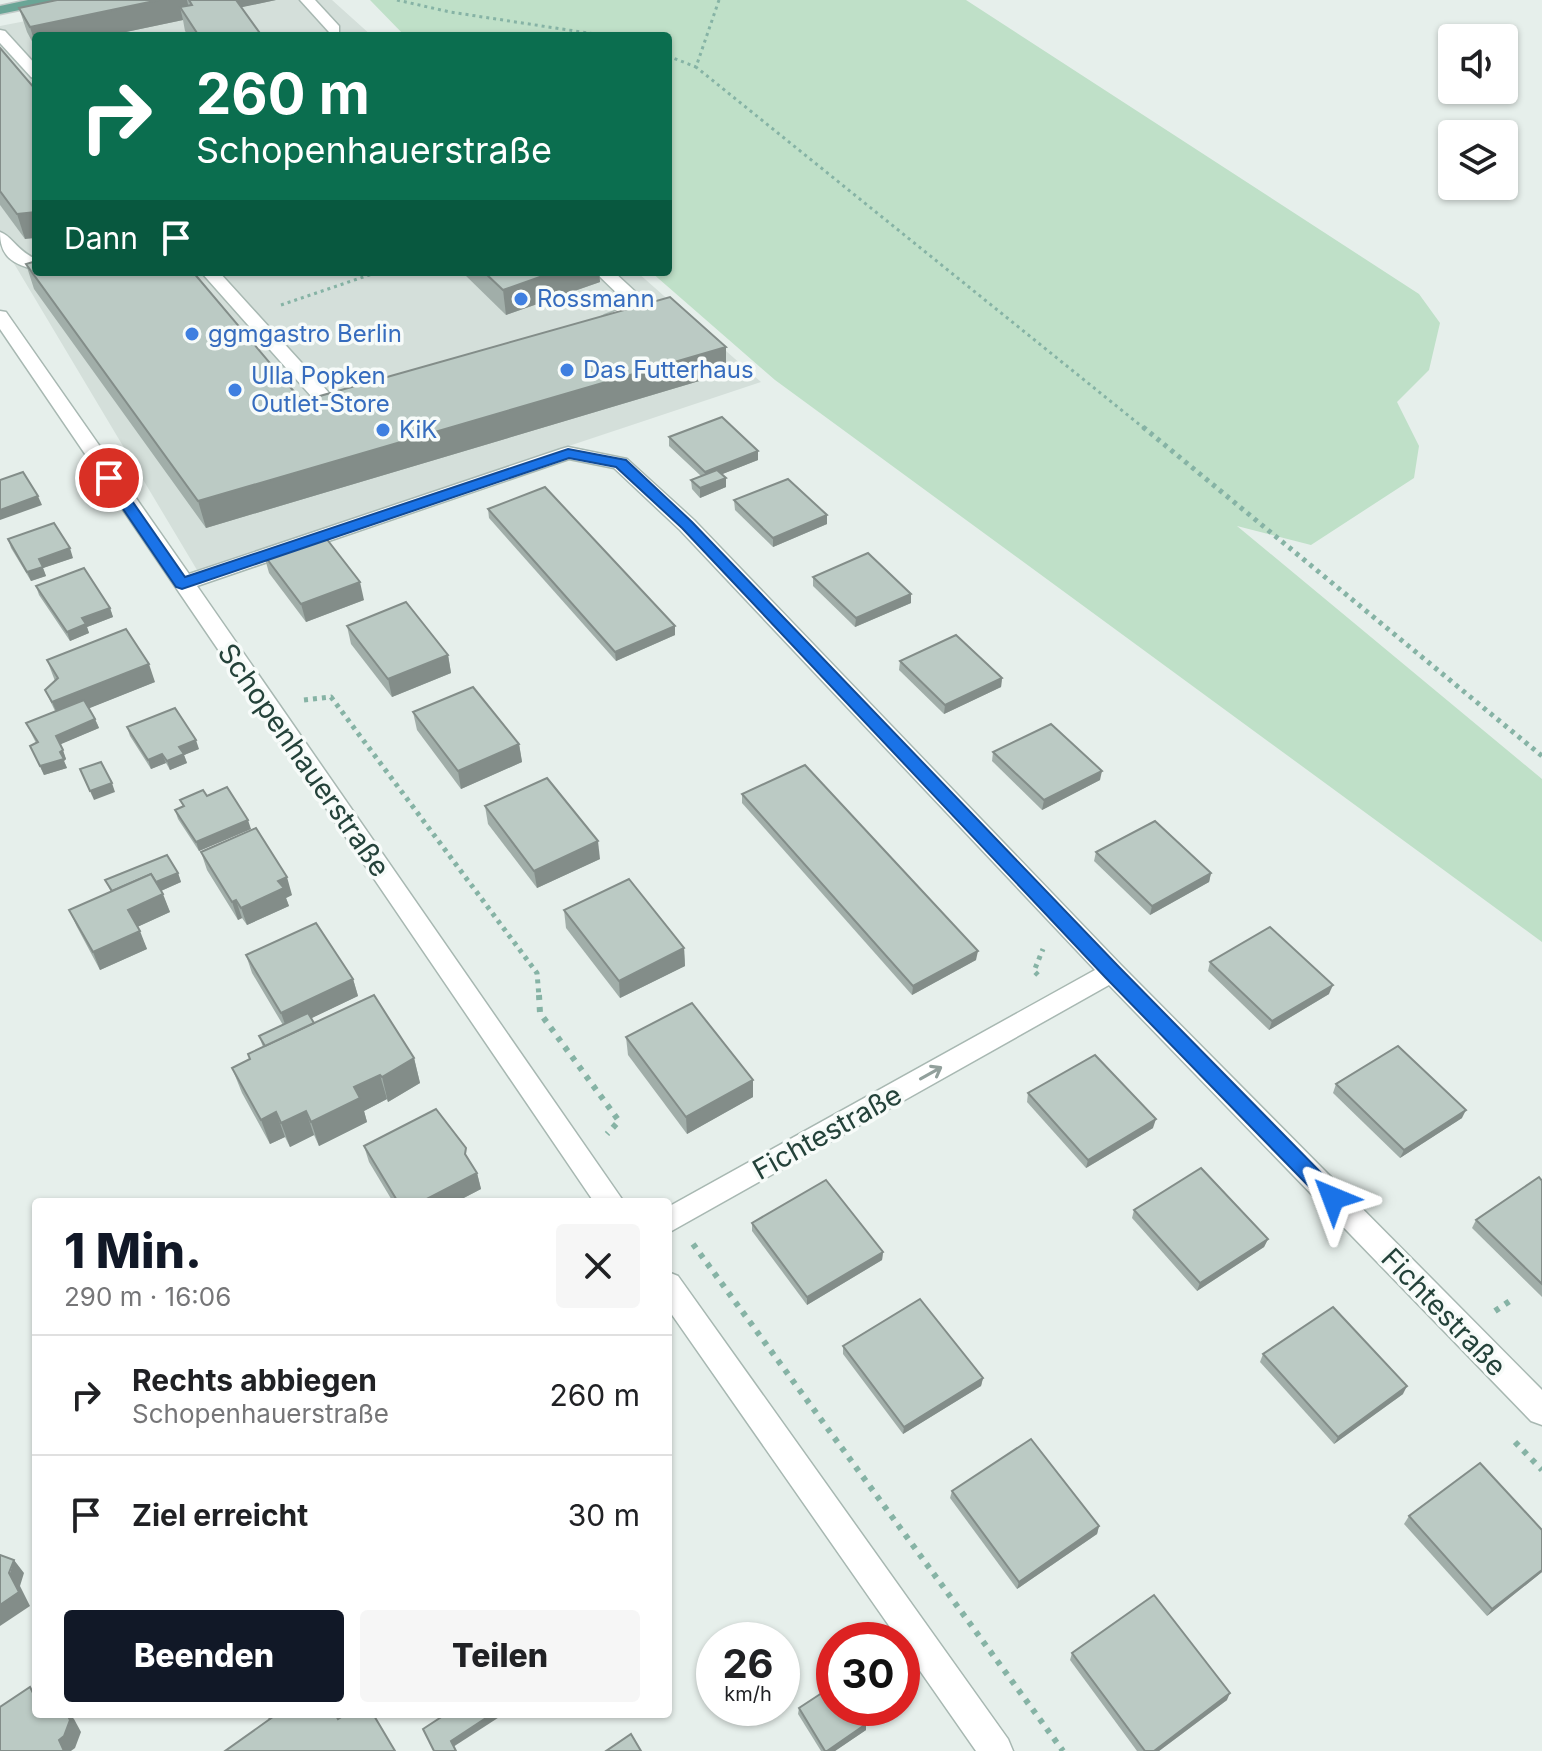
<!DOCTYPE html>
<html lang="de">
<meta charset="utf-8">
<style>
:root{--surface:#fff;--page:#f6f6f6;--text:#202124;--muted:#757577;--line:#e0e0e0;--accent:#111827}
body{margin:0;font-family:Inter,sans-serif;background:var(--page);color:var(--text);height:100vh;display:flex;flex-direction:column;font-size:30px;white-space:nowrap}
*{box-sizing:border-box;margin:0}
p{font-size:26px;color:var(--muted)}
.icon{flex:none;width:44px;height:44px;fill:none;stroke:currentColor;stroke-width:2;stroke-linecap:round;stroke-linejoin:round}
.map{position:relative;flex:1;overflow:hidden}
.sheet{position:absolute;left:32px;top:1198px;width:640px;height:520px;display:flex;flex-direction:column;background:var(--surface);border-radius:8px;box-shadow:0 2px 6px #0004}
.sheet>*{flex:none}
.hud{position:absolute;left:32px;top:32px;width:640px;height:244px;border-radius:8px;box-shadow:0 2px 6px #0004;background:#0b6e4f;color:#fff;overflow:hidden}
.tools{position:absolute;left:1438px;top:24px;display:grid;gap:16px}
.tools a{display:grid;place-items:center;width:80px;height:80px;border-radius:8px;background:var(--surface);box-shadow:0 2px 6px #0004;font-size:40px}
.speed{position:absolute;left:696px;top:1622px;display:flex;gap:16px;font-size:40px;font-weight:700;text-align:center}
.speed>*{display:grid;place-content:center;width:104px;height:104px;border-radius:50%;background:var(--surface);box-shadow:0 2px 6px #0004;line-height:1}
.speed small{font-size:20px;font-weight:400}
.speed .limit{border:12px solid #d22;background:#fff;color:#111}
.pin{position:absolute;display:grid;place-items:center;width:68px;height:68px;color:#fff;margin:-34px;border:4px solid #fff;border-radius:50%;box-shadow:0 2px 8px #0007}
.me{position:absolute;width:88px;margin:-44px;rotate:316deg;stroke-linejoin:round;filter:drop-shadow(0 0 6px #0008)}
.turn{display:flex;align-items:center;gap:28px;height:168px;padding:0 32px;font-size:36px}
.turn .icon{width:104px;height:104px;stroke-width:2.5}
.turn b{display:block;font-size:56px;line-height:68px}
.then{display:flex;align-items:center;height:76px;padding:0 32px;background:#0003;gap:16px;font-size:30px}
.round{display:grid;place-items:center;flex:none;width:84px;height:84px;border-radius:8px;background:var(--page)}
.overview{display:flex;align-items:center;justify-content:space-between;height:136px;padding:0 32px}
h1{font-size:48px;font-weight:800;line-height:60px;color:var(--accent)}
.primary-button{display:flex;gap:16px;margin-top:auto;padding:16px 32px}
.primary-button a{flex:1;height:92px;border-radius:8px;background:var(--accent);color:#fff;font-size:32px;font-weight:800;line-height:92px;text-align:center}
.primary-button a+a{background:var(--page);color:var(--text)}
ul{padding:0;list-style:none}
li{display:flex;align-items:center;gap:24px;height:120px;padding:0 32px;border-top:2px solid var(--line)}
li div{flex:1}
li b{display:block;font-size:30px}
li em{font-style:normal}
.map>svg:first-child{display:block}
</style>
<div class="map">
<svg width="1542" height="1751" viewBox="0 0 1542 1751">
<rect width="100%" height="100%" fill="#e6efeb"/>
<path fill="#d4dfda" d="M134,0h198l40,36h-336v236h601l124,110 -564,188 -197,-330v-214z"/>
<path fill="#bfe0c8" d="M370,0h596l453,294 21,29 -11,47 -32,32 22,44 -5,32 -103,67 -74,-19 305,253v163l-767,-562 -124,-108h17v-236h-263z"/>
<g fill="none" stroke-linecap="round" stroke-linejoin="round">
<g stroke="#a8b8b2" stroke-width="3">
<g id="minor">
<path d="M300,0h15l24,26v6h-10z"/>
<path d="M0,30l5,1 31,34v14l-5,-2 -31,-34z"/>
<path d="M0,232c12,4 17,19 36,27v11c-23,-6 -36,-13 -36,-38z"/>
<path d="M201,272h18l111,122 21,-5 7,2 2,4 -2,4 -32,8 -7,-2z"/>
<path d="M595,272h19l27,25 3,4 -13,19 -26,7 -6,-1 -3,-4c9,-11 20,-6 30,-20z"/>
<path d="M0,311l6,1 183,262 372,-125 7,-2 59,12 67,61 427,445 421,425v35l-11,-4 -422,-436 -441,248v-26l427,-237 -415,-440 -66,-62 -45,-9 -372,127 427,616h-30l-594,-873z"/>
<path d="M668,1272l10,4 330,463 5,12h-37l-74,-106v-5h-3l-231,-331z"/>
</g>
</g>
<g stroke="#c2cac8" stroke-width="3">
<path id="major" d="M28,0h28l-2,3 -54,11v-8z"/>
</g>
<g stroke="#86b3a5" stroke-width="3" stroke-dasharray="3 4" stroke-linecap="butt">
<path d="M397,0l53,12 158,24"/>
<path d="M719,0l-23,67 449,362"/>
<path d="M668,56l28,11"/>
<path d="M281,305l97,-33"/>
</g>
<g stroke="#86b3a5" stroke-width="5" stroke-dasharray="4 5" stroke-linecap="butt">
<path d="M1143,427l399,329"/>
<path d="M304,700l27,-3 206,276 2,24"/>
<path d="M1038,975l-4,-4 9,-22"/>
</g>
<g stroke="#86b3a5" stroke-width="6" stroke-dasharray="5 7" stroke-linecap="butt">
<path d="M539,995l1,18 79,108 -12,13"/>
<path d="M693,1244l370,507"/>
<path d="M1495,1311l15,-10"/>
<path d="M1515,1442l27,28"/>
</g>
<use href="#minor" fill="#fff" fill-rule="evenodd"/>
<use href="#major" fill="#6aa596" fill-rule="evenodd"/>
</g>
<g fill="#a1aea9">
<path d="M57,0h219l-35,7 21,29h-73l-4,-5 -2,-11 -76,16h-71v13l-9,-17 -8,-24z"/>
<path d="M0,48l25,191 -25,-34z"/>
<path d="M26,264l276,137 424,-28 -520,155 -172,-239z"/>
<path d="M462,272h137l1,10 -94,33z"/>
<path d="M669,437l89,23 -36,14 4,13 -26,11 -8,-9 -1,-9 10,-4 -32,-30z"/>
<path d="M734,500l93,24 -54,23 -38,-37z"/>
<path d="M488,509l187,126 -59,26 -127,-143z"/>
<path d="M8,539l65,19 -30,10 3,8 -15,5 -20,-33z"/>
<path d="M264,555l100,45 -58,22 -37,-49z"/>
<path d="M813,577l98,26 -56,24 -42,-41z"/>
<path d="M36,586l74,22 3,9 -26,10 2,6 -19,8 -31,-46z"/>
<path d="M347,626l101,29 3,18 -59,24 -41,-53z"/>
<path d="M47,660l108,22 -66,26 6,11 4,9 -39,16 6,15 -2,2 3,7 -23,7 -14,-29 6,-3 -10,-20 29,-12 -10,-21 10,-9z"/>
<path d="M900,661l102,17 -1,9 -57,27 -45,-44z"/>
<path d="M413,712l106,32 3,18 -61,27 -44,-59z"/>
<path d="M127,727l72,22 -15,6 3,8 -17,7 -4,-7 -15,6 -21,-33z"/>
<path d="M993,752l107,28 -58,30 -50,-49z"/>
<path d="M742,794l234,166 -64,35 -170,-192z"/>
<path d="M207,796l44,33 -52,22 -21,-32 -3,-9 8,-4 -3,-6z"/>
<path d="M485,806l115,53 -63,29 -49,-64z"/>
<path d="M201,852l91,43 -6,3 3,8 -42,19 -5,-7 -4,2 -31,-50z"/>
<path d="M1096,852l115,21 -2,9 -59,33 -56,-54z"/>
<path d="M178,873l3,9 -20,9 9,21 -33,15 10,22 -47,21 -23,-43 -8,-17 42,-18 -6,-12z"/>
<path d="M564,910l120,38 1,18 -65,32 -54,-70z"/>
<path d="M246,955l107,24 5,17 -47,22 3,5 100,35 6,25 -32,19 -1,-3 -23,12 3,11 -48,24 -5,-11 -24,12 -5,-10 -15,7 -28,-51 -10,-25 18,-8 -2,-6 15,-7 -4,-11 24,-11 -31,-52z"/>
<path d="M1210,962l119,32 -60,36 -61,-59z"/>
<path d="M626,1037l127,60 -66,37 -59,-79z"/>
<path d="M1336,1084l126,34 -62,40 -67,-65z"/>
<path d="M1028,1093l125,35 -67,40 -59,-66z"/>
<path d="M364,1146l105,14 8,13 4,16 -25,13h-63l-24,-40z"/>
<path d="M1542,1181v116l-70,-69 4,-8z"/>
<path d="M1134,1210l134,29 -4,8 -67,44 -65,-73z"/>
<path d="M752,1223l131,29 -1,8 -75,45 -55,-74z"/>
<path d="M843,1346l140,32 -2,8 -78,48 -60,-80z"/>
<path d="M1263,1354l140,40 -69,50 -74,-82z"/>
<path d="M952,1491l147,35 -2,8 -80,55 -67,-91z"/>
<path d="M1409,1516l133,56 -55,44 -83,-92z"/>
<path d="M1072,1653l155,47 -68,51h-22l-67,-91z"/>
<path d="M799,1708l67,16v6l-31,21h-14l-23,-37z"/>
</g>
<g fill="#838d89">
<path d="M159,0h28l4,18 -11,-11 3,13 -76,16h-71v11l-6,-20z"/>
<path d="M216,0h60l-57,12z"/>
<path d="M36,212v26l-11,1 -8,-25z"/>
<path d="M554,272h45l1,10 -94,33 -3,-25z"/>
<path d="M726,347v26l-520,155 -8,-27z"/>
<path d="M758,451v9l-53,21v-9z"/>
<path d="M726,478v9l-26,11v-10z"/>
<path d="M38,496l4,9 -42,15v-10z"/>
<path d="M827,515v9l-54,23v-9z"/>
<path d="M70,548l3,10 -30,10 3,8 -15,5 -4,-9 12,-13z"/>
<path d="M360,582l4,18 -58,22 -5,-18z"/>
<path d="M911,594v9l-56,24 1,-9z"/>
<path d="M110,608l3,9 -26,10 2,6 -19,8 -3,-9 15,-14z"/>
<path d="M675,626v9l-59,26 -1,-9z"/>
<path d="M448,655l3,18 -59,24 -4,-18z"/>
<path d="M149,664l6,18 -95,38 -8,-18z"/>
<path d="M1002,678l-1,9 -57,27 1,-9z"/>
<path d="M95,719l4,9 -40,17 -3,-9z"/>
<path d="M196,740l3,9 -15,6 3,8 -17,7 -3,-9 12,-14z"/>
<path d="M519,744l3,18 -61,27 -3,-18z"/>
<path d="M63,750l3,9 -2,2 3,7 -23,7 -4,-9z"/>
<path d="M162,754l4,9 -15,6 -3,-9z"/>
<path d="M1102,771l-2,9 -58,30 2,-10z"/>
<path d="M112,783l3,9 -21,8 -4,-9z"/>
<path d="M248,820l3,9 -52,22 -3,-9z"/>
<path d="M598,841l2,18 -63,29 -3,-17z"/>
<path d="M178,873l3,9 -61,27 -4,-9z"/>
<path d="M1211,873l-2,9 -59,33 2,-9z"/>
<path d="M287,877l5,18 -6,3 3,8 -42,19 -6,-17 37,-27z"/>
<path d="M163,894l7,18 -35,16 -7,-18z"/>
<path d="M236,900l6,18 -4,2 -6,-18z"/>
<path d="M140,931l7,18 -47,21 -7,-18z"/>
<path d="M684,948l1,18 -65,32 -1,-17z"/>
<path d="M978,951l-2,9 -64,35 1,-9z"/>
<path d="M353,979l5,17 -71,34 -6,-17z"/>
<path d="M1333,985l-4,9 -60,36 3,-9z"/>
<path d="M414,1058l6,25 -32,19 -6,-25z"/>
<path d="M380,1075l7,24 -23,12 3,11 -48,24 -8,-24 43,-35z"/>
<path d="M753,1080v17l-66,37 -1,-17z"/>
<path d="M1466,1110l-4,8 -62,40 4,-8z"/>
<path d="M306,1111l8,24 -24,12 -9,-24z"/>
<path d="M276,1112l9,25 -15,7 -9,-24z"/>
<path d="M1156,1119l-3,9 -67,40 2,-8z"/>
<path d="M477,1173l4,16 -25,13h-35z"/>
<path d="M1268,1239l-4,8 -67,44 3,-8z"/>
<path d="M883,1252l-1,8 -75,45v-8z"/>
<path d="M983,1378l-2,8 -78,48 1,-7z"/>
<path d="M1407,1386l-4,8 -69,50 4,-7z"/>
<path d="M1099,1526l-2,8 -80,55 2,-7z"/>
<path d="M14,1560l10,13 -4,13 10,20 -30,20v-21z"/>
<path d="M1542,1570v2l-55,44 5,-7z"/>
<path d="M1230,1693l-3,7 -68,51h-5z"/>
<path d="M67,1714h2l5,5 7,13 -6,16 -4,3h-7l-5,-11z"/>
<path d="M492,1714h12l-51,33 -2,-6z"/>
<path d="M866,1724v6l-31,21h-8z"/>
</g>
<g fill="#bbcac4" stroke="#838d89" stroke-width="2">
<path d="M57,0h102l-129,27 -11,-19z"/>
<path d="M189,0h47l26,36h-63l-19,-29 12,-2z"/>
<path d="M0,48l36,42v122l-19,2 -17,-23z"/>
<path d="M36,261v11h157l109,129 368,-104 56,50 -528,154 -172,-237z"/>
<path d="M484,272h70l-51,18z"/>
<path d="M722,417l36,34 -53,21 -36,-35z"/>
<path d="M717,470l9,8 -26,10 -9,-8z"/>
<path d="M23,472l15,24 -38,14v-30z"/>
<path d="M788,479l39,36 -54,23 -39,-38z"/>
<path d="M545,487l130,139 -60,26 -127,-143z"/>
<path d="M54,523l16,25 -31,11 4,8 -16,5 -19,-33z"/>
<path d="M322,533l38,49 -59,22 -37,-49z"/>
<path d="M868,553l43,41 -55,24 -43,-41z"/>
<path d="M84,568l26,40 -28,10 4,6 -19,8 -31,-46z"/>
<path d="M406,602l42,53 -60,24 -41,-53z"/>
<path d="M126,629l23,35 -97,38 -7,-12 13,-12 -11,-18z"/>
<path d="M956,635l46,43 -57,27 -45,-44z"/>
<path d="M473,687l46,57 -61,27 -45,-59z"/>
<path d="M84,700l11,19 -39,17 7,14 -3,2 4,7 -24,7 -10,-20 8,-4 -12,-19z"/>
<path d="M175,708l21,32 -17,7 5,7 -17,7 -5,-7 -14,6 -21,-33z"/>
<path d="M1051,724l51,47 -58,29 -51,-48z"/>
<path d="M101,762l11,21 -22,8 -10,-22z"/>
<path d="M805,765l173,186 -65,35 -171,-192z"/>
<path d="M547,778l51,63 -64,30 -49,-65z"/>
<path d="M227,787l21,33 -52,22 -21,-32 9,-4 -4,-6 23,-10 4,6z"/>
<path d="M1155,821l56,52 -59,33 -56,-54z"/>
<path d="M256,828l31,49 -9,4 6,7 -43,20 -5,-8 -4,2 -31,-50z"/>
<path d="M167,855l11,18 -22,9 -5,-8 -39,17 -7,-11z"/>
<path d="M151,874l12,20 -35,16 12,21 -47,21 -24,-42z"/>
<path d="M629,879l55,69 -65,33 -55,-71z"/>
<path d="M316,923l37,56 -72,34 -35,-58z"/>
<path d="M1270,927l63,58 -61,36 -62,-59z"/>
<path d="M374,995l40,63 -32,19 -2,-2 -26,12 6,11 -49,24 -5,-11 -25,12 -5,-11 -15,8 -29,-52 18,-9 -2,-5z"/>
<path d="M692,1003l61,77 -67,37 -60,-80z"/>
<path d="M308,1013l6,10 -49,23 -6,-10z"/>
<path d="M1398,1046l68,64 -62,40 -68,-66z"/>
<path d="M1095,1055l61,64 -68,41 -60,-67z"/>
<path d="M436,1109l30,39 -1,6 12,19 -56,29h-23l-34,-56z"/>
<path d="M1201,1168l67,71 -68,44 -66,-73z"/>
<path d="M1539,1177l3,4v103l-66,-64z"/>
<path d="M826,1180l57,72 -76,45 -55,-74z"/>
<path d="M920,1299l63,79 -79,49 -61,-81z"/>
<path d="M1333,1307l74,79 -69,51 -75,-83z"/>
<path d="M1031,1439l68,87 -80,56 -67,-91z"/>
<path d="M1480,1463l62,67v40l-50,39 -83,-93z"/>
<path d="M0,1555l14,5 -5,13 10,19 -19,13z"/>
<path d="M1154,1595l76,98 -76,58h-9l-73,-98z"/>
<path d="M834,1685v23h22l10,16 -39,27h-2l-26,-43z"/>
<path d="M30,1687l6,12v15h31l3,6 -6,16 -5,4 5,11h-64v-44z"/>
<path d="M267,1714h10l-7,5z"/>
<path d="M277,1714h58l3,5 8,-5h27l22,37h-170z"/>
<path d="M446,1714h46l-41,27 5,10h-22l-11,-22z"/>
<path d="M631,1734l10,17h-35z"/>
</g>
<defs><path id="oneway-shaft" d="M-6 0H5M1.5-3L5.5 0L1.5 3" fill="none" stroke-width="1.6" stroke-linecap="round" stroke-linejoin="round" transform="scale(2)"/></defs>
<use stroke="#92a09c" href="#oneway-shaft" transform="translate(931 1073) rotate(-29)"/>
<path fill="#1a73e8" stroke="#114b97" stroke-width="2" d="M568,449l58,11 66,62 427,445 221,225 3,6 -3,6 -7,3 -7,-3 -221,-227 -423,-449 -66,-61 -47,-9 -387,131 -6,-2 -74,-109 2,-3h10l71,102z"/>
<g fill="#3f7fe0" stroke="#f7fbf9" stroke-width="3">
<circle cx="521" cy="299" r="8"/>
<circle cx="192" cy="334" r="8"/>
<circle cx="567" cy="370" r="8"/>
<circle cx="235" cy="390" r="8"/>
<circle cx="383" cy="430" r="8"/>
</g>
<g text-anchor="middle" stroke-width="7" stroke-linejoin="round" paint-order="stroke">
<g font-size="24" fill="#366cbe" stroke="#f7fbf9" text-anchor="start">
<text x="537" y="307">Rossmann</text>
<text x="208" y="342">ggmgastro Berlin</text>
<text x="583" y="378">Das Futterhaus</text>
<text x="251" y="384">Ulla Popken<tspan x="251" dy="28">Outlet-Store</tspan></text>
<text x="399" y="438">KiK</text>
</g>
<g font-size="28" fill="#24423a" stroke="#f7fbf9">
<text transform="translate(304 760) rotate(55)" y="10">Schopenhauerstraße</text>
<text transform="translate(827 1132) rotate(-29)" y="10">Fichtestraße</text>
<text transform="translate(1444 1312) rotate(46)" y="10">Fichtestraße</text>
</g>
</g>
</svg>
<div class="tools">
<a><svg class="icon" aria-label="sound" viewBox="0 0 24 24"><path d="M4 9h4l5-4v14l-5-4H4zM17 9q2 3 0 6"/></svg></a>
<a><svg class="icon" aria-label="layers" viewBox="0 0 24 24"><path d="M12 4l9 5-9 5-9-5zM3 14l9 5 9-5"/></svg></a>
</div>
<div class="speed"><div>26<small>km/h</small></div><div class="limit">30</div></div>
<div class="pin" style="left:109px;top:478px;background:#d93025"><svg class="icon" aria-label="arrive" viewBox="0 0 24 24"><path d="M6 21V4h12l-3 4 3 4H6"/></svg></div>
<svg class="me" style="left:1333px;top:1198px" viewBox="-20 -20 40 40"><path d="M0-17L14 15 0 8-14 15z" fill="#1a73e8" stroke="#fff" stroke-width="4"/></svg>
<div class="hud">
<div class="turn"><svg class="icon" aria-label="right" viewBox="0 0 24 24"><path d="M7 20v-9h11M14 6l5 5-5 5"/></svg><div><b>260 m</b>Schopenhauerstraße</div></div>
<div class="then">Dann<svg class="icon" aria-label="arrive" viewBox="0 0 24 24"><path d="M6 21V4h12l-3 4 3 4H6"/></svg></div>
</div>
<section class="sheet">
<div class="overview"><div><h1>1 Min.</h1><p>290 m · 16:06</p></div><a class="round"><svg class="icon" aria-label="close" viewBox="0 0 24 24"><path d="M6 6l12 12M18 6L6 18"/></svg></a></div>
<ul>
<li><svg class="icon" aria-label="right" viewBox="0 0 24 24"><path d="M7 20v-9h11M14 6l5 5-5 5"/></svg><div><b>Rechts abbiegen</b><p>Schopenhauerstraße</p></div><em>260 m</em></li>
<li><svg class="icon" aria-label="arrive" viewBox="0 0 24 24"><path d="M6 21V4h12l-3 4 3 4H6"/></svg><div><b>Ziel erreicht</b></div><em>30 m</em></li>
</ul>
<div class="primary-button"><a>Beenden</a><a>Teilen</a></div>
</section>
</div>
